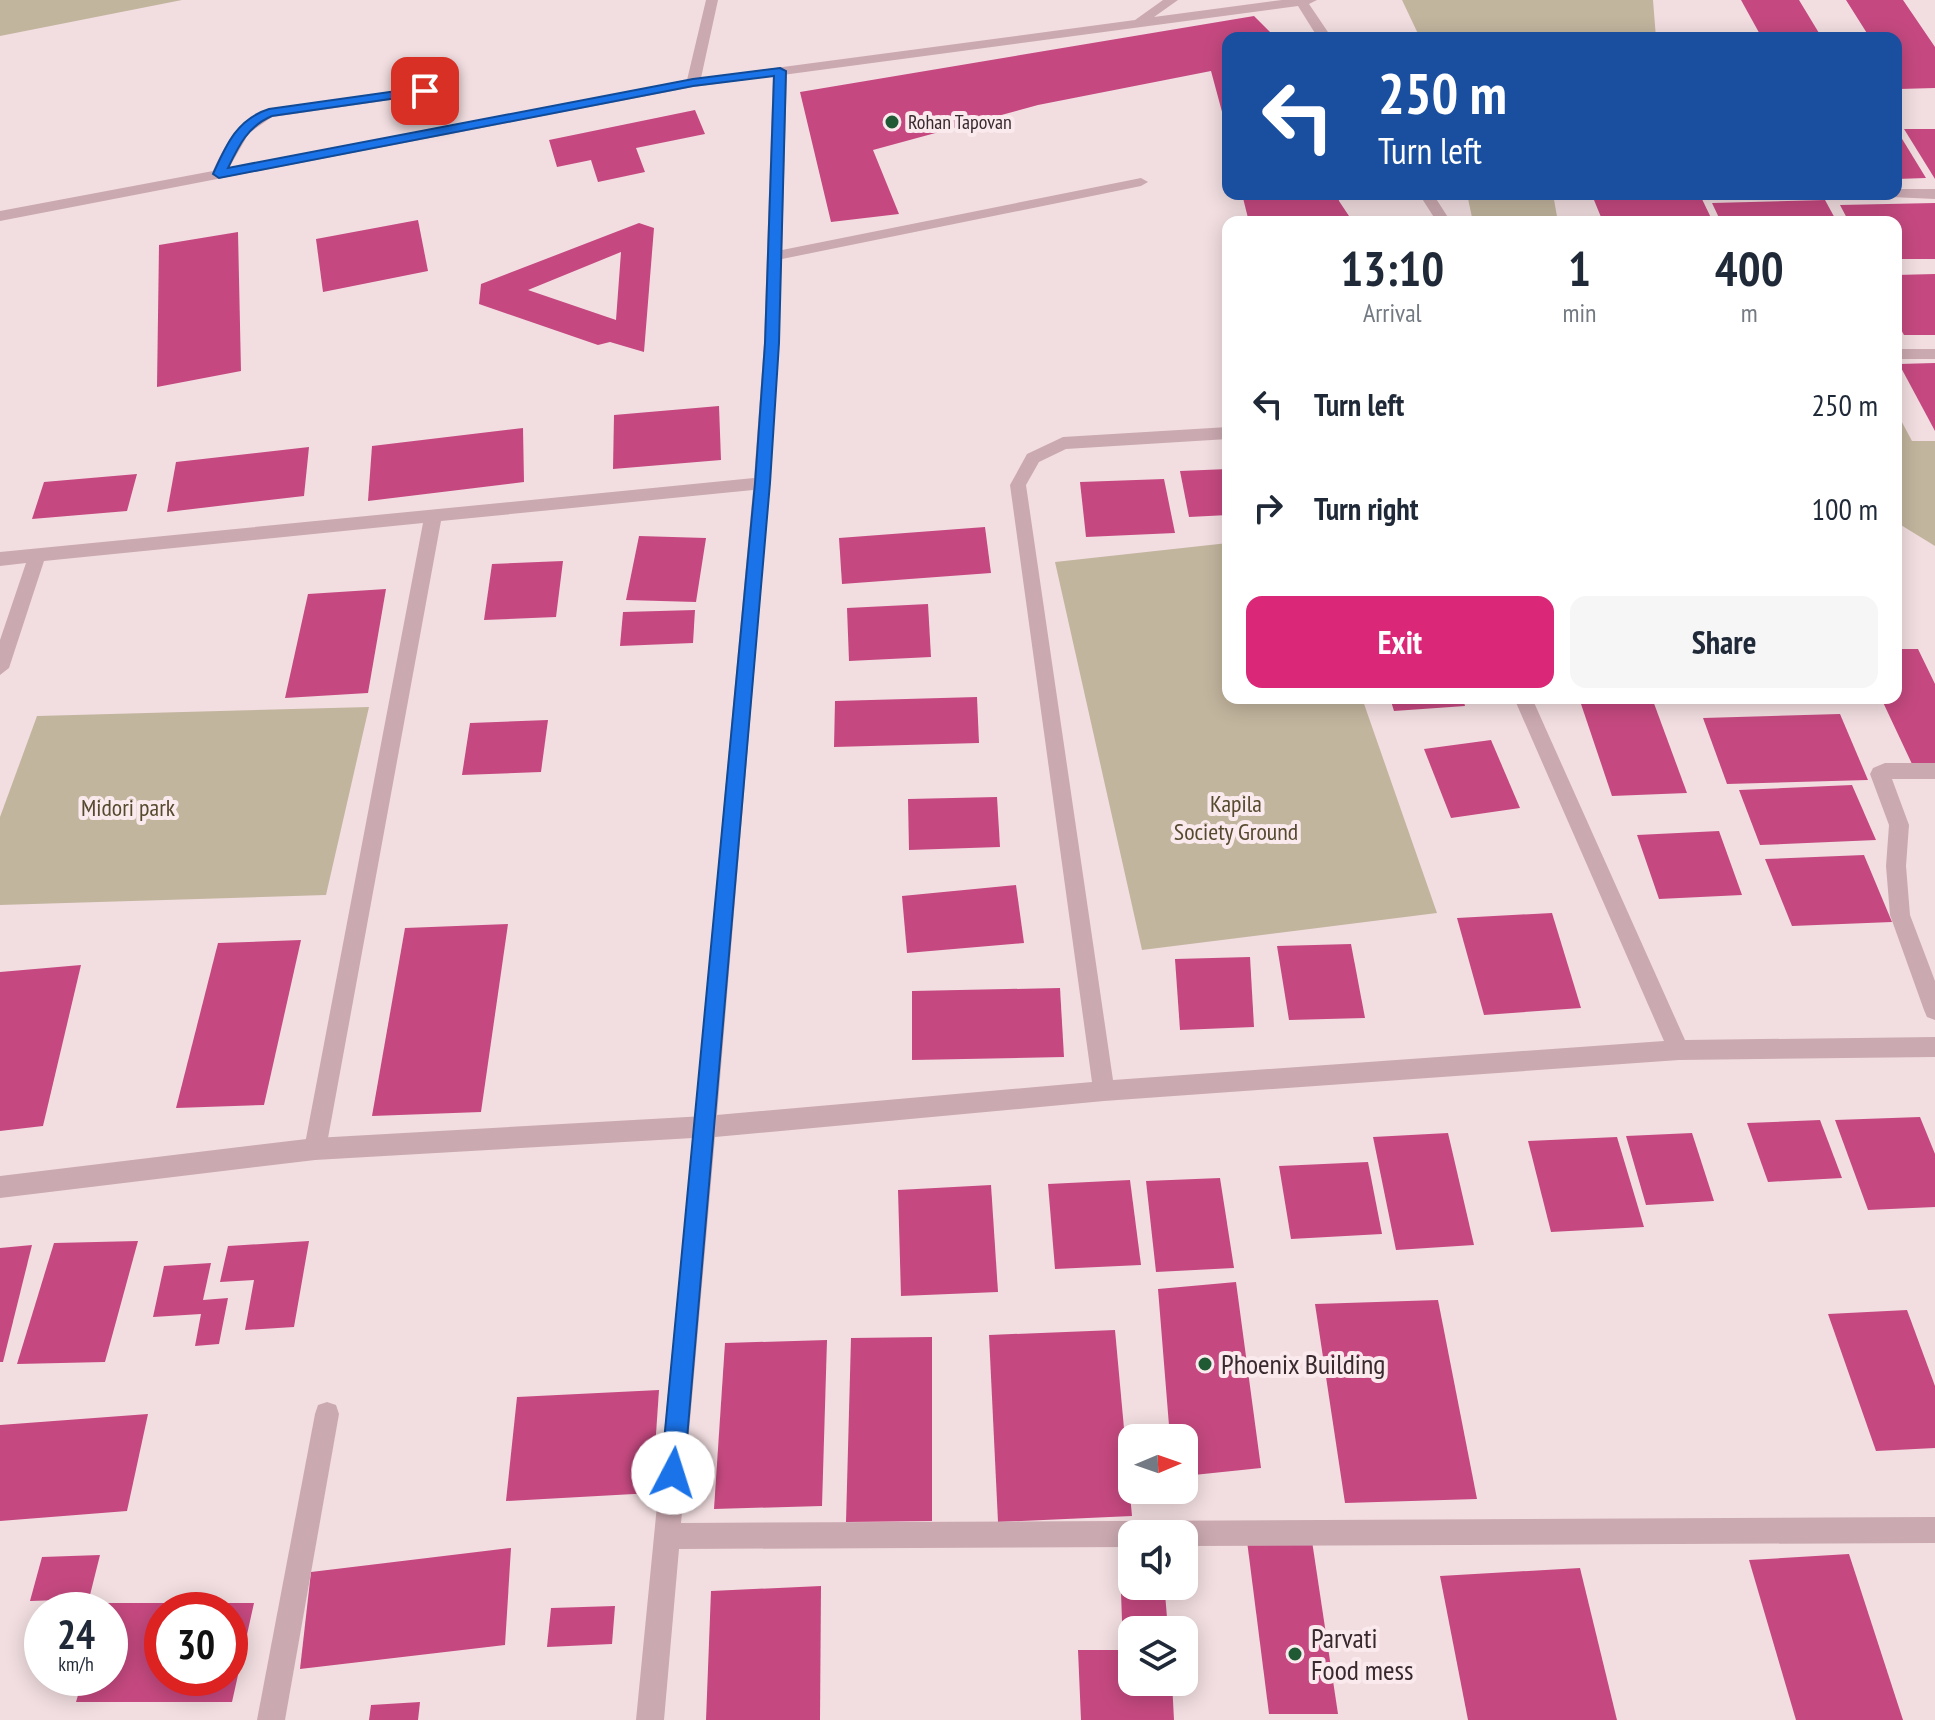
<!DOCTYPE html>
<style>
:root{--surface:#fff;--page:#f6f6f7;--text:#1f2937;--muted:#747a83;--accent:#db2777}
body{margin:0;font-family:"PT Sans Narrow",sans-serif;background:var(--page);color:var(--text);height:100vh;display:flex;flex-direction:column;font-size:30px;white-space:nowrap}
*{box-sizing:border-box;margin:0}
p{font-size:26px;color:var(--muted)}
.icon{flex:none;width:44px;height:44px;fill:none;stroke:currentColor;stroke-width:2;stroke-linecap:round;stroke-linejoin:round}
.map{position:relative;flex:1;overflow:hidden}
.details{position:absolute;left:1222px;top:216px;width:680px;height:488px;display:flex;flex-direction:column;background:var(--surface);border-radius:16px;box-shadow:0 4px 20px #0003}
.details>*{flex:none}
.guide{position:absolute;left:1222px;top:32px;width:680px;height:168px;border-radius:16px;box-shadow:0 4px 20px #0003;background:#1a4fa0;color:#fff;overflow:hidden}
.needle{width:52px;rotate:88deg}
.fabs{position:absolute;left:1118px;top:1424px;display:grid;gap:16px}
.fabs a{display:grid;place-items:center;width:80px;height:80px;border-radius:16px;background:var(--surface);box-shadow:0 4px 20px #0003;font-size:40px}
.speed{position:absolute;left:24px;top:1592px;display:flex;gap:16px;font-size:40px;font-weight:700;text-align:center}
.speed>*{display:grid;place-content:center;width:104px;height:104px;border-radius:50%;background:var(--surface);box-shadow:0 4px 20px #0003;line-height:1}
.speed small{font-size:20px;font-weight:400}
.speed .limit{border:12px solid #d22;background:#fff;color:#111}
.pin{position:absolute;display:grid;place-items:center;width:68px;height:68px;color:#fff;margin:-34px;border-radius:16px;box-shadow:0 4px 12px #0006}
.me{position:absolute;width:88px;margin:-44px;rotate:5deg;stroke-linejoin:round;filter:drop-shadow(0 0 6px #0008)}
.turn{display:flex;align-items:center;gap:28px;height:168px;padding:0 24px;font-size:36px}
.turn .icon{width:104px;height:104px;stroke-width:2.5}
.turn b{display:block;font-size:56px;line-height:68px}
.eta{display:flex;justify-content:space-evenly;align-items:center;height:136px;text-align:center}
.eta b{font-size:48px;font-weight:700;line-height:56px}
.action{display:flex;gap:16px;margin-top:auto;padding:16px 24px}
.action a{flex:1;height:92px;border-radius:16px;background:var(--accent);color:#fff;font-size:32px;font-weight:700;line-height:92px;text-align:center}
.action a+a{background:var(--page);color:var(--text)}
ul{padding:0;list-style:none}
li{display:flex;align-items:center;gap:24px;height:104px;padding:0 24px}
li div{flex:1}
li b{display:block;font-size:30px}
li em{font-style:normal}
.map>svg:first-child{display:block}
</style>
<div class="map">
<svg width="1935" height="1720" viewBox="0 0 1935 1720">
<rect width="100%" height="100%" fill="#f2dee1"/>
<g fill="#c2b59e">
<path d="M0,0h182l-182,36z"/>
<path d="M1402,0h251l3,38h-236z"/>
<path d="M1467,194h86l5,28h-85z"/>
<path d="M1896,411l16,30h23v105l-39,-24z"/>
<path d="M1228,543v155h134l75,215 -295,37 -87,-388z"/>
<path d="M369,707l-43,188 -326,10v-88l37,-101z"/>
</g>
<g fill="#c54980" fill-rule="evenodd">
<path d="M1741,0h58l23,38h-60z"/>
<path d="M1846,0h57l32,47v41l-36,1 -3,-51h-26z"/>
<path d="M1254,16l22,22h-48v96l-17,-63 -173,34 -165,45 26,64 -68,8 -31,-130z"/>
<path d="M695,110l10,24 -69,14 9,24 -47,10 -7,-22 -34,7 -8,-27z"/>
<path d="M1896,129l30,49 -30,1z"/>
<path d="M1904,129h31v50z"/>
<path d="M1242,194h96l1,7 14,21h-104z"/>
<path d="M1701,197l12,25h-110l-9,-22z"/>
<path d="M1825,200l12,22h-116l-9,-19z"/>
<path d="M1935,203v56h-39v-37h-47l-9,-17z"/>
<path d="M418,220l10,51 -105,21 -7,-53z"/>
<path d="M639,223l15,5 -10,124 -34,-10 -12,3 -119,-41 2,-20zM621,252l-5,68 -88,-30z"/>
<path d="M238,232l3,139 -84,16 2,-142z"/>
<path d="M1935,274v61h-31l-8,-14v-46z"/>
<path d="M1935,363v68l-36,-67z"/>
<path d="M719,406l2,54 -108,9 1,-54z"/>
<path d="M523,428l1,54 -156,19 4,-55z"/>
<path d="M309,447l-5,49 -137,16 9,-50z"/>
<path d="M1228,469v46l-39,2 -9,-46z"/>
<path d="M137,474l-10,37 -95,8 12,-37z"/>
<path d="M1164,479l11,54 -89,4 -6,-55z"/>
<path d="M985,527l6,46 -149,11 -3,-46z"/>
<path d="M639,536l67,2 -10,64 -70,-2z"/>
<path d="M563,561l-7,56 -72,3 8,-56z"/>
<path d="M386,589l-18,104 -83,5 23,-104z"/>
<path d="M928,604l3,53 -82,4 -2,-53z"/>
<path d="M695,610l-2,33 -73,3 3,-34z"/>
<path d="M1896,649h22l17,35v80h-23l-31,-66h15z"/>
<path d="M977,697l2,46 -145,4 1,-46z"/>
<path d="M1390,698h73l2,8 -71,5z"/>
<path d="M1579,698h73l35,95 -75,3z"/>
<path d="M1840,714l28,66 -141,4 -24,-66z"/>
<path d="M548,720l-7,52 -79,3 8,-52z"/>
<path d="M1491,740l29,68 -69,10 -27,-69z"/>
<path d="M1852,785l24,55 -116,5 -21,-55z"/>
<path d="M997,797l3,50 -91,3 -1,-51z"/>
<path d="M1719,831l23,64 -83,4 -22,-64z"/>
<path d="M1864,855l28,67 -100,4 -27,-67z"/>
<path d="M1016,885l8,58 -117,10 -5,-57z"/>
<path d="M1552,913l29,95 -97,7 -27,-97z"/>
<path d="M508,924l-27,188 -109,4 33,-188z"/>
<path d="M301,940l-37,165 -88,3 42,-165z"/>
<path d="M1351,944l14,74 -76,2 -12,-74z"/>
<path d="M1250,957l4,70 -74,3 -5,-71z"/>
<path d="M81,965l-38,161 -43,5v-159z"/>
<path d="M1060,988l4,69 -152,3v-69z"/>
<path d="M1920,1117l15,37v53l-67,3 -33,-90z"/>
<path d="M1820,1120l22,58 -74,4 -21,-59z"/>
<path d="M1448,1133l26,112 -78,5 -23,-113z"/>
<path d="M1692,1133l22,68 -68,4 -20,-69z"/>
<path d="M1617,1137l27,90 -93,5 -23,-91z"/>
<path d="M1368,1162l14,72 -91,5 -12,-73z"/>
<path d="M1220,1178l14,90 -78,4 -10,-91z"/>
<path d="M1130,1180l11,85 -86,4 -7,-85z"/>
<path d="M991,1185l7,107 -97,4 -3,-106z"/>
<path d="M138,1241l-33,121 -88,2 37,-121z"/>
<path d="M309,1241l-15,86 -49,3 9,-50 -34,2 8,-36z"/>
<path d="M32,1245l-29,117h-3v-114z"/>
<path d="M211,1263l-8,37 25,-2 -9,46 -24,2 6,-32 -48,3 11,-51z"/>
<path d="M1236,1282l25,186 -77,8v-38h-14l-12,-149z"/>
<path d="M1438,1300l39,199 -132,4 -30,-199z"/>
<path d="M1907,1310l28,76v62l-59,3 -48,-137z"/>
<path d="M1115,1330l17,186 -134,6 -9,-187z"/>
<path d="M932,1337v184l-86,1 5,-184z"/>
<path d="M827,1340l-5,166 -108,3 11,-166z"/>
<path d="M659,1390l-7,103 -146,8 11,-104z"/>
<path d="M148,1414l-21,97 -127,10v-96z"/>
<path d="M1247,1541h65l26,173h-69z"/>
<path d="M511,1548l-6,97 -205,24 11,-97z"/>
<path d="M1849,1554l54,166h-107l-47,-160z"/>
<path d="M100,1555l-11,44 -59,2 12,-44z"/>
<path d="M1580,1568l37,152h-149l-28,-144z"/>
<path d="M821,1586l-1,134h-114l5,-129z"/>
<path d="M1121,1592l44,1 3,37h-36v52h40l2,38h-93l-3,-70h45z"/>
<path d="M104,1603h150l-22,99h-156l7,-24h27v-68h-8zM162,1610h68v68h-68z"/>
<path d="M615,1606l-3,38 -65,3 4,-39z"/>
<path d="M420,1702l-2,18h-49l2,-15z"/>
</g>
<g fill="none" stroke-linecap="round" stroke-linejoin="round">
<g fill="#cba9b1" fill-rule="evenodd">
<path d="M780,67l7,4 -5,179 359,-72 7,4 -7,4 -359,73 -12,224 -54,644 -3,8 -8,3 -8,-3 -3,-8 59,-637 -312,31 -115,628 -3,8 -8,3 -8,-3 -3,-8 119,-626 -379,38 -35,107 -9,7v-35l26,-77 -26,3v-14l754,-74 10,-135 9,-272z"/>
<path d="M1896,189h39v10l-44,-2 -2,-3h7z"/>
<path d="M1547,194h290l-7,5 -276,1z"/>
<rect x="1896" y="349" width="39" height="10"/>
</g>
<g fill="#cba9b1" fill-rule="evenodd">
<path d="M706,0h12l-17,78 434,-58 28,-20h15l-24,17 128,-17h35l-8,4 23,34h-14l-20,-32 -605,81 -693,134v-10l213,-40c12,-27 27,-53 56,-62l156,-22 7,4 -7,4 -153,22 -23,16 -20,35 458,-88z"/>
<path d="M1419,194h14l18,28h-14z"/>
<path d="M1228,427v12l-162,10 -27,13 -13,23 87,595 551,-39 -150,-343h18l153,342 250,-3v20l-256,3 -575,41 -389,36 -34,386 1254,-6v26l-751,3v-12h-52v13l-453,2 -15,171h-28l57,-582 -378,22 -315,38v-22l315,-38 390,-22 387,-34 -82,-597 17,-31 36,-17z"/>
<path d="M1885,763h50v16h-43l17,46 -3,41 4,49 25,66v39l-8,-3 -3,-7 -34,-95 -4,-49 3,-41 -19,-51 3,-6z"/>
<path d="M327,1402l9,3 3,9 -54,306h-28l58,-306 3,-9z"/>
</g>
</g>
<path fill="#1a73e8" stroke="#114b97" stroke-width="2" d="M780,68l6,3 -7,272 -9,140 -86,990 -3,8 -8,4 -8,-4 -4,-8 94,-990 10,-140 9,-267 -81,10 -474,92 -6,-4c13,-29 24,-55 56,-65l156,-22 6,4 -6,3 -153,22c-24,10 -33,29 -44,52l465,-89z"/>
<g fill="#1f5a35" stroke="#faeaed" stroke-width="3">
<circle cx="892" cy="122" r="8"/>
<circle cx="1205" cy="1364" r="8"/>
<circle cx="1295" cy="1654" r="8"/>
</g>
<g text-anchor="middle" stroke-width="8" stroke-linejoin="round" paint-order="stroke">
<g font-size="20" fill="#38292f" stroke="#faeaed" text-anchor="start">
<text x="908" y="129">Rohan Tapovan</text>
</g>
<g font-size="24" fill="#56492d" stroke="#faeaed">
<text x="1236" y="812">Kapila<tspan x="1236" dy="28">Society Ground</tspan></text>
<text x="128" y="816">Midori park</text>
</g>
<g font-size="28" fill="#38292f" stroke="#faeaed" text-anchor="start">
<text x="1221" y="1374">Phoenix Building</text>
<text x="1311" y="1648">Parvati<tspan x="1311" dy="32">Food mess</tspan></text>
</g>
</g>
</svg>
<div class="fabs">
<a><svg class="needle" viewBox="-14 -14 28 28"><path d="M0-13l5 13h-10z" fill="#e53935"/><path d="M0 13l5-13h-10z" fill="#747a83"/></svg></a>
<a><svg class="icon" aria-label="sound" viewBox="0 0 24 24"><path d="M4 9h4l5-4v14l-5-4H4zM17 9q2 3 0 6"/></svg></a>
<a><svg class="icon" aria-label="layers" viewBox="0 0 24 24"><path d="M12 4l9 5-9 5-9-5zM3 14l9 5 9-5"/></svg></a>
</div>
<div class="speed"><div>24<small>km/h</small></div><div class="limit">30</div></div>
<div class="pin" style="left:425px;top:91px;background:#d93025"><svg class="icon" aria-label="arrive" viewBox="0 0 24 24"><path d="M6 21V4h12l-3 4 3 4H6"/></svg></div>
<svg class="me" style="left:673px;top:1473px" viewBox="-20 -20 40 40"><circle r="19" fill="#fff"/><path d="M0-13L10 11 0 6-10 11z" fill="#1a73e8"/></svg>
<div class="guide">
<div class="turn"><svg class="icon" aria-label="left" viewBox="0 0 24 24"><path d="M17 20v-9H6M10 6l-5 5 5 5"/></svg><div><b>250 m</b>Turn left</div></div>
</div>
<section class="details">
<div class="eta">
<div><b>13:10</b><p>Arrival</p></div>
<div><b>1</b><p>min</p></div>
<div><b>400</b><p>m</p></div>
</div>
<ul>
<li><svg class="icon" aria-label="left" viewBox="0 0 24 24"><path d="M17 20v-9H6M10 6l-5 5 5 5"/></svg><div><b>Turn left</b></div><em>250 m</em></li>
<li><svg class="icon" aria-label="right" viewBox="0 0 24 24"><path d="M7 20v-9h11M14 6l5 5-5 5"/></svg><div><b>Turn right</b></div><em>100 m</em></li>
</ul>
<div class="action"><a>Exit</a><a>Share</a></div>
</section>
</div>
